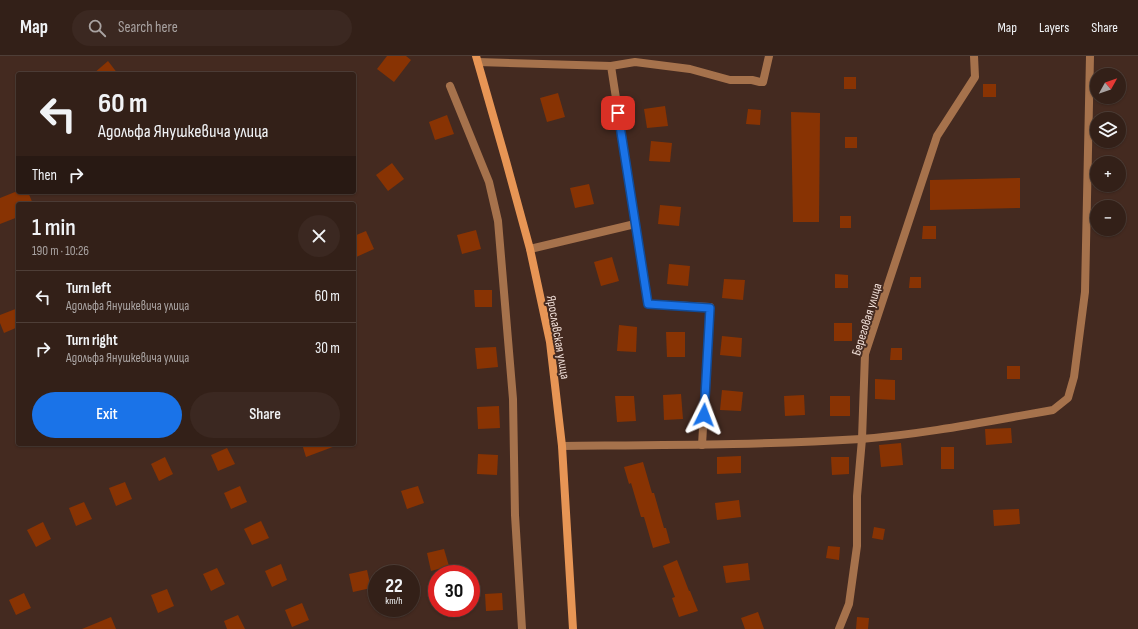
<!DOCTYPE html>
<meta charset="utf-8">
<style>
:root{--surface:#332018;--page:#3b2821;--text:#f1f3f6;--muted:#a9a3a2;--line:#4e3e37;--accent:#1a73e8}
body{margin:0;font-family:"Sofia Sans Condensed",sans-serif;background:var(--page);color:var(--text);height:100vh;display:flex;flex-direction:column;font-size:15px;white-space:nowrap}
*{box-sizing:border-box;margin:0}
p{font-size:13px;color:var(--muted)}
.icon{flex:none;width:22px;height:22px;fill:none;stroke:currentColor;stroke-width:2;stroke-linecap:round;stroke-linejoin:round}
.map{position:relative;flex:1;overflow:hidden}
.panel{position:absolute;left:16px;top:146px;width:340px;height:244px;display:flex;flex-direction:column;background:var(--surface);border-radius:4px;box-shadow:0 1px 3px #0004,0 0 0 1px var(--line)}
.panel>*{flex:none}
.guide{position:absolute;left:16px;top:16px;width:340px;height:122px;border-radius:4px;box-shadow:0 1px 3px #0004,0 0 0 1px var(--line);background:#332018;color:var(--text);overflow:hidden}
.needle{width:26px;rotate:50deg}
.controls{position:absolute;left:1090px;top:12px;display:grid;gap:8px}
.controls a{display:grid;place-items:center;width:36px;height:36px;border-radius:50%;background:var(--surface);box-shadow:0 1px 3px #0004,0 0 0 1px var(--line);font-size:20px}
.speed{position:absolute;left:368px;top:509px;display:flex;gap:8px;font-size:20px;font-weight:700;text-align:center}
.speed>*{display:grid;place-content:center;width:52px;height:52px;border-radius:50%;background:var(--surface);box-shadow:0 1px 3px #0004,0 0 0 1px var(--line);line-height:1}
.speed small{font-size:10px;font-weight:400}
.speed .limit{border:6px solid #d22;background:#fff;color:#111}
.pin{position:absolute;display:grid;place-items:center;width:34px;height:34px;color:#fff;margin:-17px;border-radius:8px;box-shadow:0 2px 6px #0006}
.me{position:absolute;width:44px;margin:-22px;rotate:3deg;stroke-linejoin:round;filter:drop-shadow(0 0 3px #0008)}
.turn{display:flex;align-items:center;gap:14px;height:84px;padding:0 16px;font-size:18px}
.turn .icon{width:52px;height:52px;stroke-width:2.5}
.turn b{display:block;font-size:28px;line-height:34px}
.then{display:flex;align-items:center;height:38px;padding:0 16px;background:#0003;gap:8px;font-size:15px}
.round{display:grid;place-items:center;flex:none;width:42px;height:42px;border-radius:21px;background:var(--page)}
.headline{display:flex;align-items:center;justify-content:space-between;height:68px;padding:0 16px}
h1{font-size:24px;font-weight:600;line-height:30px}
.primary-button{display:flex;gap:8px;margin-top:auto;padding:8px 16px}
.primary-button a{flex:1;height:46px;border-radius:24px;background:var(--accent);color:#fff;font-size:16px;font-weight:600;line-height:46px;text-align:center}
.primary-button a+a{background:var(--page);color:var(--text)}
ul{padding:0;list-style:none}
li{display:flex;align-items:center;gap:12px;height:52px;padding:0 16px;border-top:1px solid var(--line)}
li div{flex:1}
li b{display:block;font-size:15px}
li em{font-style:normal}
header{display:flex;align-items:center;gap:24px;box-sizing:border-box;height:56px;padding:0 20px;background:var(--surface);border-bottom:1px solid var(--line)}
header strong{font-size:19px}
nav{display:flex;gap:22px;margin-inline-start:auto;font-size:14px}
.search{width:280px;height:36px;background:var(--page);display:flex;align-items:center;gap:10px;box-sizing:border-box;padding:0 14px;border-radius:22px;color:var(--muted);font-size:15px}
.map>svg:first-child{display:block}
</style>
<header>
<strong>Map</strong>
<div class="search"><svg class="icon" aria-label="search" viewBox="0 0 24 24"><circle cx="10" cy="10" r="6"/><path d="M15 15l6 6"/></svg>Search here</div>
<nav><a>Map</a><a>Layers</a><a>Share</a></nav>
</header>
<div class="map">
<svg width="1138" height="573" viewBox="0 0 1138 573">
<rect width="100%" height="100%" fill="#442a20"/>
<g fill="#883303">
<path d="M387,0h19l5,4 -17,22 -17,-13z"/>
<path d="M108,5l10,13h-25z"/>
<rect x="844" y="21" width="12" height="12"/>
<rect x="983" y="28" width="13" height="13"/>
<path d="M558,37l7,24 -18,5 -7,-24z"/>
<path d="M665,50l3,20 -21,2 -3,-19z"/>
<path d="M748,53l13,1 -1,15 -14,-1z"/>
<path d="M791,56l29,1 -1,109h-26z"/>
<path d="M447,59l7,19 -19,6 -6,-18z"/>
<rect x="845" y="81" width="12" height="11"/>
<path d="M651,85l21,2 -2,19 -21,-1z"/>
<path d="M392,107l12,16 -16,12 -12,-16z"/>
<path d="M1020,122v30l-90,2v-30z"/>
<path d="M589,128l5,20 -19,4 -5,-20z"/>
<path d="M15,136h13l5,12h-15v13l-18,7v-26z"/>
<path d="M660,149l21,2 -2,19 -21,-2z"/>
<rect x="840" y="160" width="11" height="12"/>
<path d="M923,170h13v13h-14z"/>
<path d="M476,174l5,19 -19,5 -5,-19z"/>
<path d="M366,175l8,18 -20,9v-22z"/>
<path d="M612,201l7,24 -18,5 -7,-24z"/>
<path d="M669,208l21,2 -2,20 -21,-2z"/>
<path d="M835,218l13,1v13h-13z"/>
<path d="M910,221h11v11h-12z"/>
<path d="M724,223l21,1 -2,20 -21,-2z"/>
<path d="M474,234h18v17h-17z"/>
<path d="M18,252v19l-14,6 -4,-10v-8z"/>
<rect x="834" y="267" width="18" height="18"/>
<path d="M619,269l18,2 -1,25 -19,-1z"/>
<path d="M666,276h19v25h-18z"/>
<path d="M722,280l20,2 -1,19 -21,-2z"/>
<path d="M496,291l2,20 -21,2 -2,-21z"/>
<path d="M891,292h11v12h-12z"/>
<rect x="1007" y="310" width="13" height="13"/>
<path d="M875,323l20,1v20l-20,-1z"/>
<path d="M722,334l21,2 -2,19 -21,-1z"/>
<path d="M681,338l2,25 -19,1 -1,-25z"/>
<path d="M804,339l1,20 -20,1 -1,-20z"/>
<path d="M615,340h19l2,25 -19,1z"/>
<rect x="830" y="340" width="20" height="20"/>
<path d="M499,350l1,22 -22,1 -1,-22z"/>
<path d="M1011,372l1,15 -26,2 -1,-16z"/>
<path d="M901,387l2,22 -22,2 -2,-22z"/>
<path d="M302,388h36v1l-32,12z"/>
<rect x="941" y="391" width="13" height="22"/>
<path d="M227,392l8,16 -17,7 -7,-16z"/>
<path d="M478,398l20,1 -1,20 -20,-1z"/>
<path d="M741,400v17l-24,1v-17z"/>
<path d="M165,401l8,17 -14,7 -8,-17z"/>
<path d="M831,401h18v17l-17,1z"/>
<path d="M643,406l9,31h2l10,35h2l4,15 -17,5 -9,-31h-3l-10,-34 -2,1 -5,-17z"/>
<path d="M125,426l7,17 -16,7 -7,-18z"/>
<path d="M240,430l7,16 -16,7 -7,-16z"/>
<path d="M418,430l6,17 -17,6 -6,-18z"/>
<path d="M739,444l2,17 -24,3 -2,-17z"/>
<path d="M84,446l8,17 -16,7 -7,-18z"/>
<path d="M1019,453l1,15 -26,2 -1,-16z"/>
<path d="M261,465l8,17 -17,7 -8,-16z"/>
<path d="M43,466l8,17 -15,8 -9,-17z"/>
<path d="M874,471l11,2 -2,11 -11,-2z"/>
<path d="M828,490l12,1 -1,13 -13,-2z"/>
<path d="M444,493l5,17 -18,5 -4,-18z"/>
<path d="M677,504l12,31h1l8,20 -19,6 -7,-19 3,-1 -12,-31z"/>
<path d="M748,507l2,17 -24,3 -3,-17z"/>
<path d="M281,508l6,16 -15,7 -7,-16z"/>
<path d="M217,512l8,16 -14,7 -8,-17z"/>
<path d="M367,514l4,18 -18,4 -4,-18z"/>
<path d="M167,533l7,17 -16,7 -7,-18z"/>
<path d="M24,537l7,15 -15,7 -7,-15z"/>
<path d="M502,537l1,17 -17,1 -1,-17z"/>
<path d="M302,547l7,17 -17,7 -7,-17z"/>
<path d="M758,556l6,17h-19l-4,-11z"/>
<path d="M238,559l7,14h-18l-3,-8z"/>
<path d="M111,561l5,12h-34z"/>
<path d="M857,561l12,1 -1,11h-12z"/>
</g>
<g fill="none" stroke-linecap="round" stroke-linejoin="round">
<g stroke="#a6724c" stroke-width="8">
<path d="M478,6l133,4 37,238 62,3 -8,138"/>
<path d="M611,10l24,-4 55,7 40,11h22l8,2h3l6,-26"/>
<path d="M450,30l39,96 9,39 15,178 2,116 7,114"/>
<path d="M530,193l105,-25"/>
<path d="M562,390c100,-1 200,-1 299,-7 65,-5 128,-18 192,-29l15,-12 6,-21 11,-85 5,-236"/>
<path d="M839,573l10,-25 8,-58v-50l5,-57 3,-85 72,-218 38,-59 -1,-21"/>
</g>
<path stroke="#e79555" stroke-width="8" d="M476,0l30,105 24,88 20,93 12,104 11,183"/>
</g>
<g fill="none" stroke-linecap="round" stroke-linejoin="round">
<g stroke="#114b97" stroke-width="10">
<path id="route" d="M618,57l30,191 62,4 -6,107"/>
</g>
<use href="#route" stroke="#1a73e8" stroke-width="7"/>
</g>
<g text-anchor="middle" stroke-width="4" stroke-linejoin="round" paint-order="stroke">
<g font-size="13" fill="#f0dfd8" stroke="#442a20">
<text transform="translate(866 263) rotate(-73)" y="5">Береговая улица</text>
<text transform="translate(559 281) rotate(80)" y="5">Ярославская улица</text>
</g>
</g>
</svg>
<div class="controls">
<a><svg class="needle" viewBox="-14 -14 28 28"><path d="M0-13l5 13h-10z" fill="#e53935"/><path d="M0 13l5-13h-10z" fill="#a9a3a2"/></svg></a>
<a><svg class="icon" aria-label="layers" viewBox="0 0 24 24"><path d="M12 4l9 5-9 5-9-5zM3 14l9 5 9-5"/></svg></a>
<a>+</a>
<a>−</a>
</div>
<div class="speed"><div>22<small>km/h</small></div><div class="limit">30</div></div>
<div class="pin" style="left:618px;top:57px;background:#d93025"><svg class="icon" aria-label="arrive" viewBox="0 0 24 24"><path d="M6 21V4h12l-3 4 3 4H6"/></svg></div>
<svg class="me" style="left:704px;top:359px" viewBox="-20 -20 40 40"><path d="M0-17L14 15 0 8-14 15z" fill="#1a73e8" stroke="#fff" stroke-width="4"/></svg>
<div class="guide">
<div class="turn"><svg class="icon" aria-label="left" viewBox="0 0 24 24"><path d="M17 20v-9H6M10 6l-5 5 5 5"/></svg><div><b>60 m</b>Адольфа Янушкевича улица</div></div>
<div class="then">Then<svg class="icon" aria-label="right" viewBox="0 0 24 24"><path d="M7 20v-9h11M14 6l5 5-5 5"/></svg></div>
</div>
<section class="panel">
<div class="headline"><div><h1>1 min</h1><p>190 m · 10:26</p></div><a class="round"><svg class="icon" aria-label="close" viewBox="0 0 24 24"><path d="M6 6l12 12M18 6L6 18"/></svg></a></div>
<ul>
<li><svg class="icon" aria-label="left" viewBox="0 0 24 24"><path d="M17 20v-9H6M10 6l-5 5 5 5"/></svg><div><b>Turn left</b><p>Адольфа Янушкевича улица</p></div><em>60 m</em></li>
<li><svg class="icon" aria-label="right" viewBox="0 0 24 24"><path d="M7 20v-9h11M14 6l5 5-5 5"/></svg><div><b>Turn right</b><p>Адольфа Янушкевича улица</p></div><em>30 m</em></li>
</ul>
<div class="primary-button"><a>Exit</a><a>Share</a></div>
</section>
</div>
